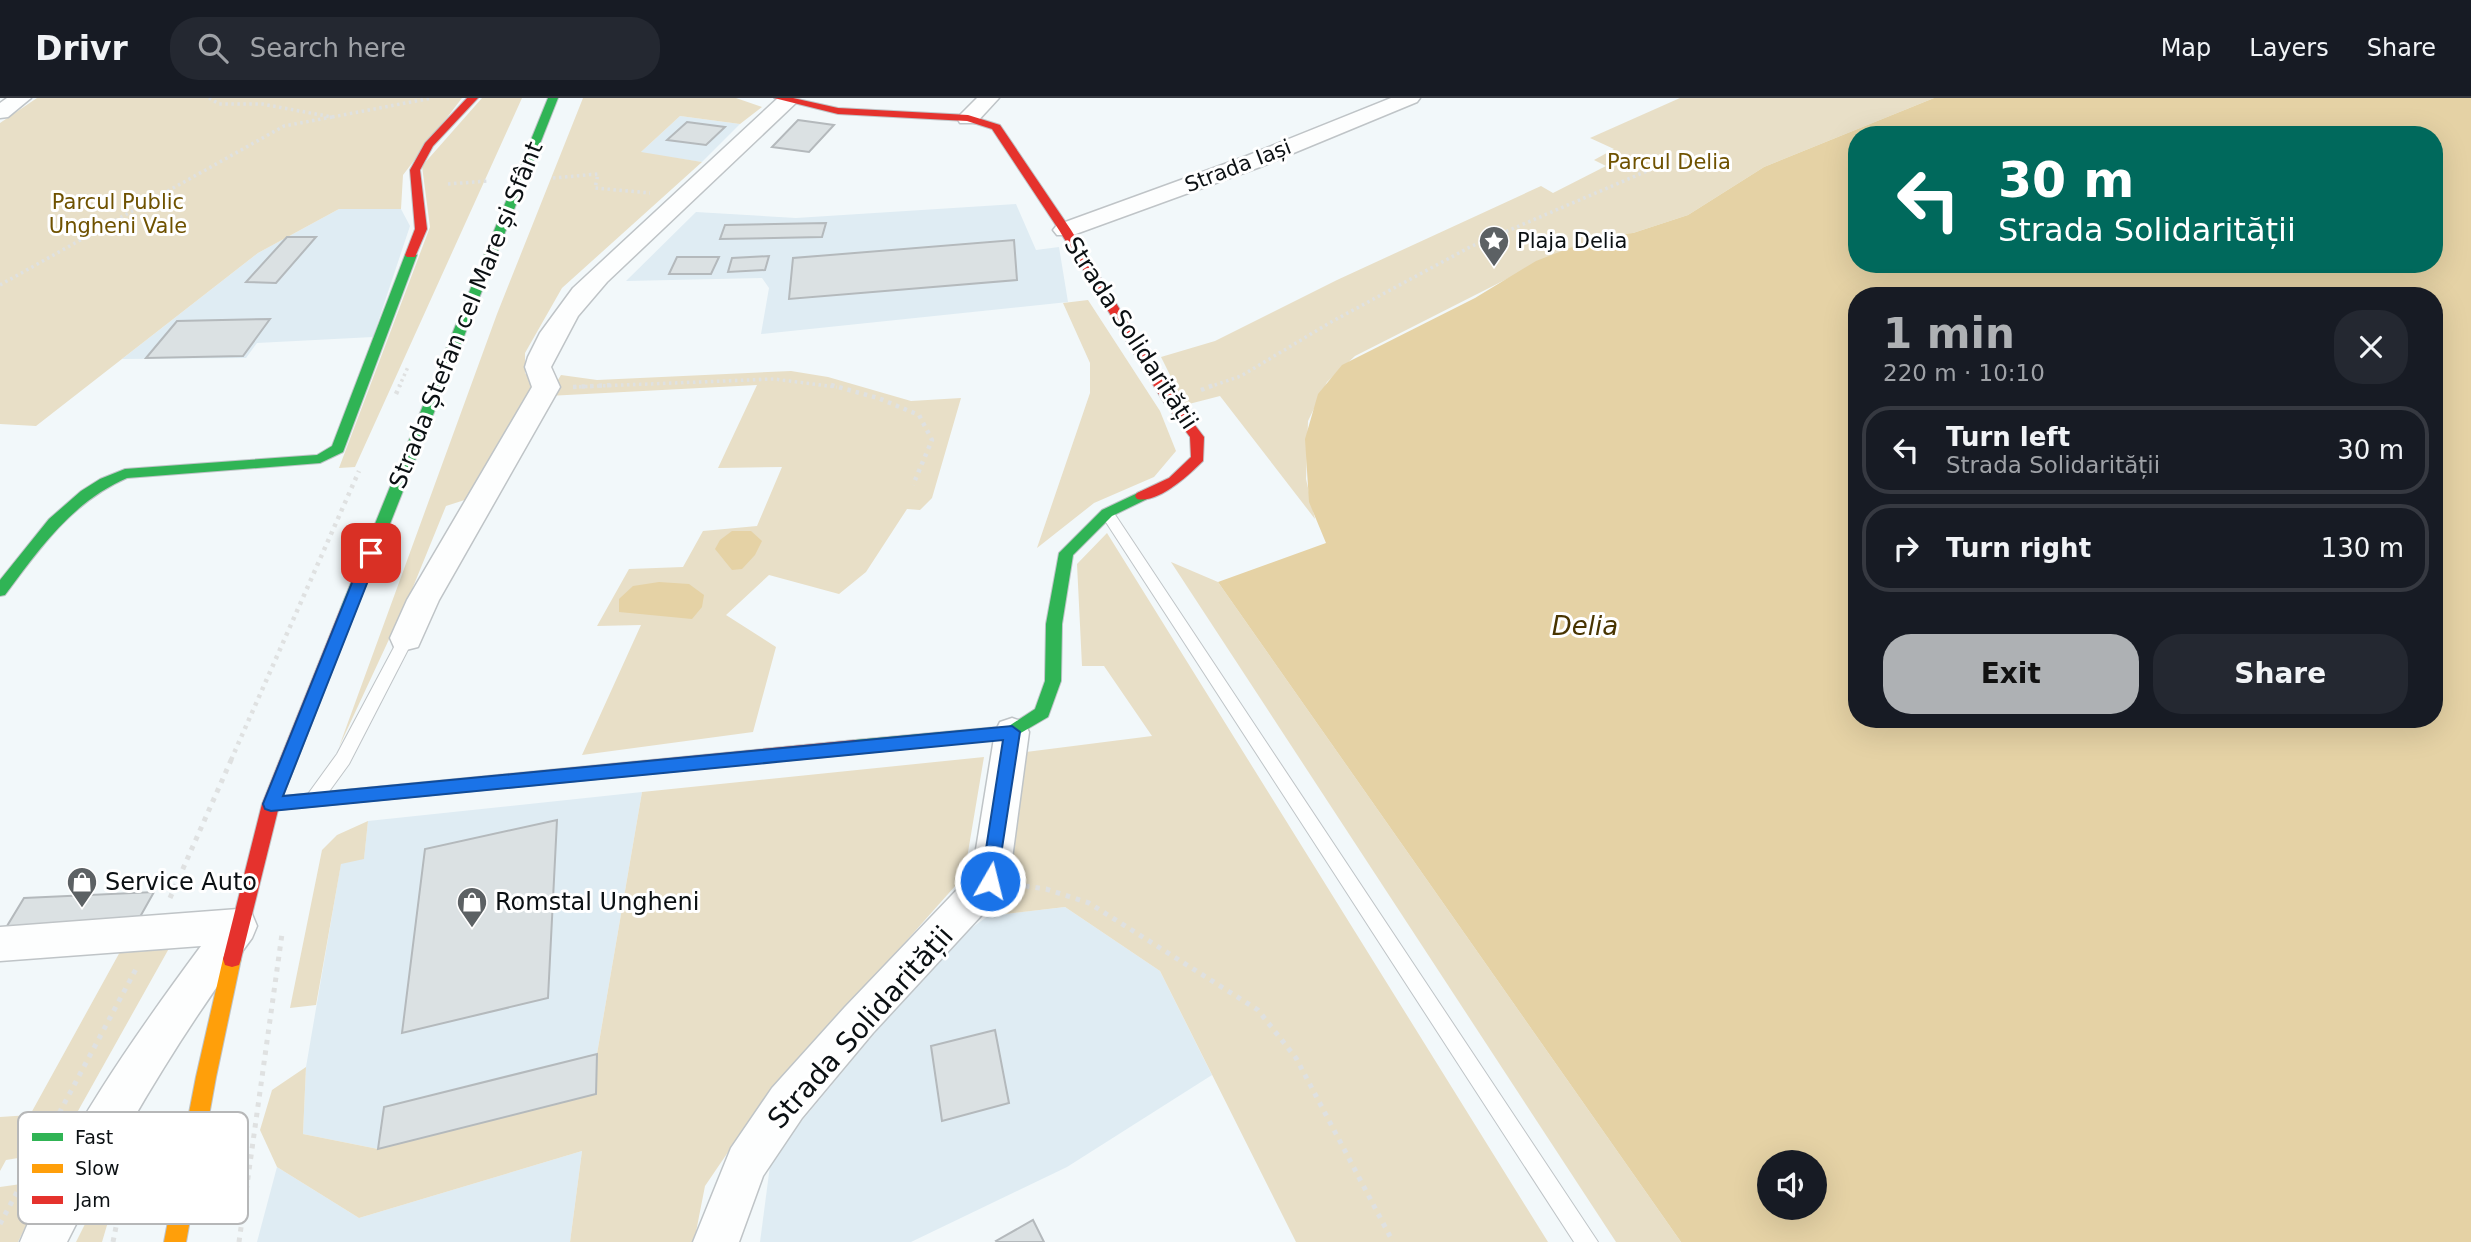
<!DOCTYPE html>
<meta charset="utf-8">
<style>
:root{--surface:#171b24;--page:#242831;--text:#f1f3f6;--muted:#9ea1a6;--line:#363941;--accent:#aeb1b4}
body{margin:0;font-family:"DejaVu Sans",sans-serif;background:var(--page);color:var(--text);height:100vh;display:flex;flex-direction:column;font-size:26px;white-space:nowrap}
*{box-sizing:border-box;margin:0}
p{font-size:23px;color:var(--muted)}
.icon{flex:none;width:38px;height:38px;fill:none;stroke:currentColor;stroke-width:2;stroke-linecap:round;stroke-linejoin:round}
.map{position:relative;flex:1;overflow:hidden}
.details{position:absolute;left:1848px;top:189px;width:595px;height:441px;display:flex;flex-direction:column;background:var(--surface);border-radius:28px;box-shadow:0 7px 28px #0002}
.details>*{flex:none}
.guide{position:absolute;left:1848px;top:28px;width:595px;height:147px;border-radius:28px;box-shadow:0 7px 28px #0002;background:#00695c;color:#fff;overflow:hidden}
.fabs{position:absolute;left:1757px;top:1052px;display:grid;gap:14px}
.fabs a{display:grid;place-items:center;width:70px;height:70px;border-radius:50%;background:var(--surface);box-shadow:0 7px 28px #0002;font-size:35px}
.pin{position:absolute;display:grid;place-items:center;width:60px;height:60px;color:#fff;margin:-30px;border-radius:14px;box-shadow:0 4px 10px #0006}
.me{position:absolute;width:77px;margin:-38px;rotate:8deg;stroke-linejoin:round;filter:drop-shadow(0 0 5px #0008)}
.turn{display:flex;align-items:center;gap:24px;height:147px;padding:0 35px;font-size:32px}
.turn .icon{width:91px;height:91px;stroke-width:2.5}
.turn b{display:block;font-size:49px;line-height:60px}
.round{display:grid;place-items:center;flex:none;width:74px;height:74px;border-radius:28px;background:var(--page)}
.summary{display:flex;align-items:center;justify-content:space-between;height:119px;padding:0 35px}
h1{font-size:42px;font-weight:700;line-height:52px;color:var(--accent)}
.primary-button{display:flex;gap:14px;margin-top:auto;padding:14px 35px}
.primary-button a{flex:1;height:80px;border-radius:28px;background:var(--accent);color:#111;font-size:28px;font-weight:700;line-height:80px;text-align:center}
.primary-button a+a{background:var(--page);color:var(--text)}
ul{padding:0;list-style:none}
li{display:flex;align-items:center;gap:21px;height:88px;margin:0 14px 10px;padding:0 21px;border:4px solid var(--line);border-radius:28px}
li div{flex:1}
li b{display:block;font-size:26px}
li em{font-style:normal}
header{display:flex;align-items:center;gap:42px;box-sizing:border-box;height:98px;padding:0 35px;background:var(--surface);border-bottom:2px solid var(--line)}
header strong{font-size:33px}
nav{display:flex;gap:38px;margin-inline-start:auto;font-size:24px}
.search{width:490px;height:63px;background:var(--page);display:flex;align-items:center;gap:18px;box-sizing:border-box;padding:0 24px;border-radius:28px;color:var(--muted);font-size:26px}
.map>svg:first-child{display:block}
</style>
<header>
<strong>Drivr</strong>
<div class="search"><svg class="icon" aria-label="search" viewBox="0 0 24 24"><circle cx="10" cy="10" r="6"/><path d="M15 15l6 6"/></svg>Search here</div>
<nav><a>Map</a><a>Layers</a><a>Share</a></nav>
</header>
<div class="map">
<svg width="2471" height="1144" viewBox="0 0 2471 1144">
<rect width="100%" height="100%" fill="#f2f8fa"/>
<g fill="#dfecf3">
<path d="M680,18l60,8 -38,38 -62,-9z"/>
<path d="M1016,106l20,46 23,-3 9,55 -307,32 8,-46 -7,-10 -136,3 70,-69 100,6z"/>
<path d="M339,111h62l9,17 -37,111 -116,6 -11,15 -124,1 136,-106z"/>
<path d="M642,694l-45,262 -1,40 -218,55 -75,-15 3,-67 35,-204 23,-5 4,-37z"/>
<path d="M1065,809l95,64 52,104 -145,92 -156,75h-151l11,-84 177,-213 40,-29z"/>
<path d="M582,1053l-12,91h-313l20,-75 82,51z"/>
</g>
<g fill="#e8dfc7">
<path d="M37,0h425l-59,77 -2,34h-62l-81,44 -222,173 -36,-2v-301z"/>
<path d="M482,0h40l-167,369 -16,1 91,-241 -8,-61z"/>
<path d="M583,0h153l26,9 -22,17 -60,-8 -39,36 61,10 -140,126 -37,65v20l12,14 -63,110 -28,9 -35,86 -72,155 158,-433z"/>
<path d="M1680,0h254l-170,69 -76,48 -55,18 -33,3 -42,17 -203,103 -28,26 -19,39 -2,58 9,40 -95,-123 -35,9 -24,-48 54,-16 122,-61 204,-94 12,7 53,-27 -12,-6 20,-11 -24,-11z"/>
<path d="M1088,202l72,111 16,40 -22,26 -60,26 -57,45 53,-155v-30l-27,-60z"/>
<path d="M791,273l37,6 83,24 50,-3 -29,100 -12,12 -13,-1 -41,63 -27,22 -70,-19 -43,40 50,32 -23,85 -171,23 59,-130 -44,1 32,-57 54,-2 20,-36 54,-5 25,-59 -64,1 39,-83 -209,11 13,-21 36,5z"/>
<path d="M1107,435l441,709h-252l-136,-271 -95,-64 -77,9 23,-51 15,-113 126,-16 -48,-70h-22l-5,-102z"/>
<path d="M1171,464l47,20 463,660h-65z"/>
<path d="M984,659l-20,119 -206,232 -53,78 -11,56h-124l12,-91 -223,67 -82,-51 -17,-37 12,-40 34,-23 -3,67 75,15 218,-55 1,-40 45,-262z"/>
<path d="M368,723l-4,38 -23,5 -25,141 -26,3 32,-158 15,-15z"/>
<path d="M172,845l-117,209 -49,8 -6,11v-54l30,-2 91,-165z"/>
<path d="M49,1082l-31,62h-18v-55z"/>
<path d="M113,1107l-11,37h-26l15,-30z"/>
</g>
<g fill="#e5d2a5" fill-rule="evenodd">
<path d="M1934,0h537v1144h-790l-463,-660 108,-39 -17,-41 -4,-63 13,-45 24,-29 133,-67 61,-37 64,-25 33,-3 55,-18 76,-48zM1857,37h577v129h-577zM1857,198h577v423h-577zM1815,1064v46h-46v-46z"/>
<path d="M732,433h19l11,10 -7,14 -13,14 -10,1 -17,-21 5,-9z"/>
<path d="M659,484l30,2 15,11 -2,12 -10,12 -73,-7v-13l14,-13z"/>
</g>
<g fill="#dbe1e3" stroke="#b4b9bc" stroke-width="2">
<path d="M798,22l36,5 -25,27 -37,-5z"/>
<path d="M687,24l38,5 -19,18 -39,-5z"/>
<path d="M826,125l-4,14 -102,2 5,-14z"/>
<path d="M287,139h29l-40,46 -30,-1z"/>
<path d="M1014,142l3,40 -228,19 4,-41z"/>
<path d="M769,158l-4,14 -37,2 4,-14z"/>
<path d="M677,159h42l-8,17h-42z"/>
<path d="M270,221l-27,37 -97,2 31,-37z"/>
<path d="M557,722l-9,178 -146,35 23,-184z"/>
<path d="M154,794l-18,32 -132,7 20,-33z"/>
<path d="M995,932l14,73 -67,18 -11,-75z"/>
<path d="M597,956l-1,40 -218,55 6,-42z"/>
<path d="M1033,1122l11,22h-47l-1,-1z"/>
</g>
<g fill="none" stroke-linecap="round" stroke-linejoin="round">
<g stroke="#bfc4c7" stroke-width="2">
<g id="lane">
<path d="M1107,410l5,2 486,732h-24l-472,-726 -2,-3z"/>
<path d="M406,534l8,6 -65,126 -29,40 -6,2 -6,-2 -3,-5 3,-5 29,-40 64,-120z"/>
</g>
</g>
<g stroke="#bfc4c7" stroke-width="3">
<g id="street">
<path d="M7,0h24l-23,19 -8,1v-15z"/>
<path d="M778,0l21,2 -192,182 -29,34 -27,51 9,20 -121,213 -21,47 -12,3 -12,-3 -4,-9 17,-38 125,-213 -7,-20 3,-10 12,-24 33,-45z"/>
<path d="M977,0h22l-23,25h-16l-3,-5z"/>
<path d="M1391,0h29l-3,4 -157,65 -187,68h-16l-4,-5 4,-5 187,-68z"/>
<path d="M1012,620l12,4 5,10 -20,149 -6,11 -130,141 -71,85 -39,58 -24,66h-46l38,-94 41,-60 73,-81 127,-133 23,-142 5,-10z"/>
<path d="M238,811l14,5 5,12 -5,12c-71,95 -132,198 -185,304h-47c44,-106 113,-204 181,-296l-201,15v-34z"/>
</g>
</g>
<g stroke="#bfc4c7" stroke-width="2">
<g id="fast">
<path d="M548,0h10l-202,512 -3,4h-10l-3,-4z"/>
<path d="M411,154l6,3 -74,197 -23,11 -193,15c-55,24 -87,70 -122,117l-5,1v-16l49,-61 32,-28 19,-12 25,-10 192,-14 15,-9 73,-191z"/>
<path d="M1142,393l5,2 2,3 -2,3 -35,17 -39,39 -11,69 -1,57 -13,36 -36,21 -157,16 -6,-2 -2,-5 2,-5 6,-2 154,-14 26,-17 10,-28 1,-57 13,-71 43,-43z"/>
</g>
</g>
<g stroke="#bfc4c7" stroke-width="2">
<path id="slow" d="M232,853l7,2 2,6 -25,118 -30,165h-22l32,-165 27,-118 2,-6z"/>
</g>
<g stroke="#bfc4c7" stroke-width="2">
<g id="jam">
<path d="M467,0h11l-45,48 -13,24 7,59 -12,28h-8l-2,-2 10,-26 -5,-59 15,-27z"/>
<path d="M774,0h19l45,10 130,7 32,10 71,105 104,169 29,38 -1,24c-14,14 -45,43 -66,38l-2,-3 2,-3 32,-15 22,-21 -1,-20 -27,-36 -104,-171 -67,-101 -25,-8 -129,-7z"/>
<path d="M348,507l8,5 -73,186 572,-56 6,2 2,5 -2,5 -6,2 -577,56 -37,149 -2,6 -7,2 -7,-2 -2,-6 39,-155 78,-194z"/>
</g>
</g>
<g stroke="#dfe1e1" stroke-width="3.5" stroke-dasharray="2.5 3.5" stroke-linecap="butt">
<path d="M209,0l10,6h43l70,13 100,-19"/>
<path d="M553,80l45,-4 -3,14 55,5"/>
<path d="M448,86l40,-3"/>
<path d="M0,187l284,-159 48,-9"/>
<path d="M399,289l9,-20"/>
<path d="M573,289l201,-8 63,8"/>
<path d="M1209,289l32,-11 90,-54 139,-75 184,-79"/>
</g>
<g stroke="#dfe1e1" stroke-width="4.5" stroke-dasharray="3.5 5" stroke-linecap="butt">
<path d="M831,287l47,13 41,17 13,25 -19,45"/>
<path d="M573,289l40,-2"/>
<path d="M1201,292l13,-5"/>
<path d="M396,296l4,-9"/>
<path d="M231,662l128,-289"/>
</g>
<g stroke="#dfe1e1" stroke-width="5" stroke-dasharray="4.5 6" stroke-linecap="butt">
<path d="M1025,788l21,3 43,14 169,107 38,48 97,184"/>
<path d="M170,800l62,-140"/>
<path d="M0,1126l136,-255"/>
<path d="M113,1144l10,-50 -8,-5"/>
<path d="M239,1144l43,-308"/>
</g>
<use href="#lane" fill="#fdfefe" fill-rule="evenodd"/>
<use href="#street" fill="#fdfefe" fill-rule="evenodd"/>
<use href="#fast" fill="#30b455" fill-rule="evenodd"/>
<use href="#slow" fill="#ff9f0a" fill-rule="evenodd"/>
<use href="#jam" fill="#e5322d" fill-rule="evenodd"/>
</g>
<path fill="#1a73e8" stroke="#114b97" stroke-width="2" d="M371,450l8,5 -96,243 729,-70 8,6 -24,155 -6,2 -9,-8 22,-141 -732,71 -6,-2 -2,-5 101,-251z"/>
<defs>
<g id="sight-pin" transform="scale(1.575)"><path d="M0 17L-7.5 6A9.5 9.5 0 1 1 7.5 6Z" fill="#5c6164" stroke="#fff"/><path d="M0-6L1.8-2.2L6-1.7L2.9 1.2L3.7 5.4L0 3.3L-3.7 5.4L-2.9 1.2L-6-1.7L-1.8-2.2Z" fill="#fff"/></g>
<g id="shop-pin" transform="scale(1.575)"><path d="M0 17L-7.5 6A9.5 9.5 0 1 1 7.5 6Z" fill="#5c6164" stroke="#fff"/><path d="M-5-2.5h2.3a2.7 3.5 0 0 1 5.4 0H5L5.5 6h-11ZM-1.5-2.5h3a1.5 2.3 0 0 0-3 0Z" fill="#fff"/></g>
</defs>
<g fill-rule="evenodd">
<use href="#sight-pin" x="1494" y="143"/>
<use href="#shop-pin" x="82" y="784"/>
<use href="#shop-pin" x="472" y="804"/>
</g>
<g text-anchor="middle" stroke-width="6" stroke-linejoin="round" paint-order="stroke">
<g font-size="21" fill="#6f5200" stroke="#fff">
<text x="1669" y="71">Parcul Delia</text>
<text x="118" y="111">Parcul Public<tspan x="118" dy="24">Ungheni Vale</tspan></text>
</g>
<g font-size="21" fill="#0b1013" stroke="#fff">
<text transform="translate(1238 68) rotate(-21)" y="7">Strada Iași</text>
</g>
<g font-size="21" fill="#0b1013" stroke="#fff" text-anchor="start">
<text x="1517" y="150">Plaja Delia</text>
</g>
<g font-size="24" fill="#0b1013" stroke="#fff">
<text transform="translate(466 217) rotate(-68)" y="8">Strada Ștefan cel Mare și Sfânt</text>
<text transform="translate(1131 235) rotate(57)" y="8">Strada Solidarității</text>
</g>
<g font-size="24" fill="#0b1013" stroke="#fff" text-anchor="start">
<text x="105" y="792">Service Auto</text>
<text x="495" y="812">Romstal Ungheni</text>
</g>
<g font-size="26" font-style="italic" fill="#483400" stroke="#fff">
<text x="1585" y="537">Delia</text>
</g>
<g font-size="28" fill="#0b1013" stroke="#fff">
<text transform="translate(860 929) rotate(-48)" y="10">Strada Solidarității</text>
</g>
</g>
<rect x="18" y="1014" width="230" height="112" rx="10" fill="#fff" stroke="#b6b7b8" stroke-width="2"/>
<rect x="32" y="1035" width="31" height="8" fill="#30b455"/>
<rect x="32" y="1066" width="31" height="9" fill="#ff9f0a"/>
<rect x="32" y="1098" width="31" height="8" fill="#e5322d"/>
<g font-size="19" fill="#0b1013">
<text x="75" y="1046">Fast</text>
<text x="75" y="1077">Slow</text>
<text x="75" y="1109">Jam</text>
</g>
</svg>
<div class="fabs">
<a><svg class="icon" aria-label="sound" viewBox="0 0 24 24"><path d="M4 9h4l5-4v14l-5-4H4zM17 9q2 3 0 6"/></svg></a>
</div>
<div class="pin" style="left:371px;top:455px;background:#d93025"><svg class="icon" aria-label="arrive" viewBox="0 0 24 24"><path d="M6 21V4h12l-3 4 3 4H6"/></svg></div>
<svg class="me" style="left:990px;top:783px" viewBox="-20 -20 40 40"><circle r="17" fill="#1a73e8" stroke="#fff" stroke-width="3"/><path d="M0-11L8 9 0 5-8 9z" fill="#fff"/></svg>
<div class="guide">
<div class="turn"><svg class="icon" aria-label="left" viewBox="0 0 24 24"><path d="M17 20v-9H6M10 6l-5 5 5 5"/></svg><div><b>30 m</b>Strada Solidarității</div></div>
</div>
<section class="details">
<div class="summary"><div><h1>1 min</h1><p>220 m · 10:10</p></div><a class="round"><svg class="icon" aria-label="close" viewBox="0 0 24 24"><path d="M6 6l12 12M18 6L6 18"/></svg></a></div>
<ul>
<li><svg class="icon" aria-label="left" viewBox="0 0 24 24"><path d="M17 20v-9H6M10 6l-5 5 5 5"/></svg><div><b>Turn left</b><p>Strada Solidarității</p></div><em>30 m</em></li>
<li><svg class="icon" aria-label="right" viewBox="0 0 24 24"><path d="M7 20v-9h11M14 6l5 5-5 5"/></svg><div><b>Turn right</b></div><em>130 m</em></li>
</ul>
<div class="primary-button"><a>Exit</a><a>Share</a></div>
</section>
</div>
